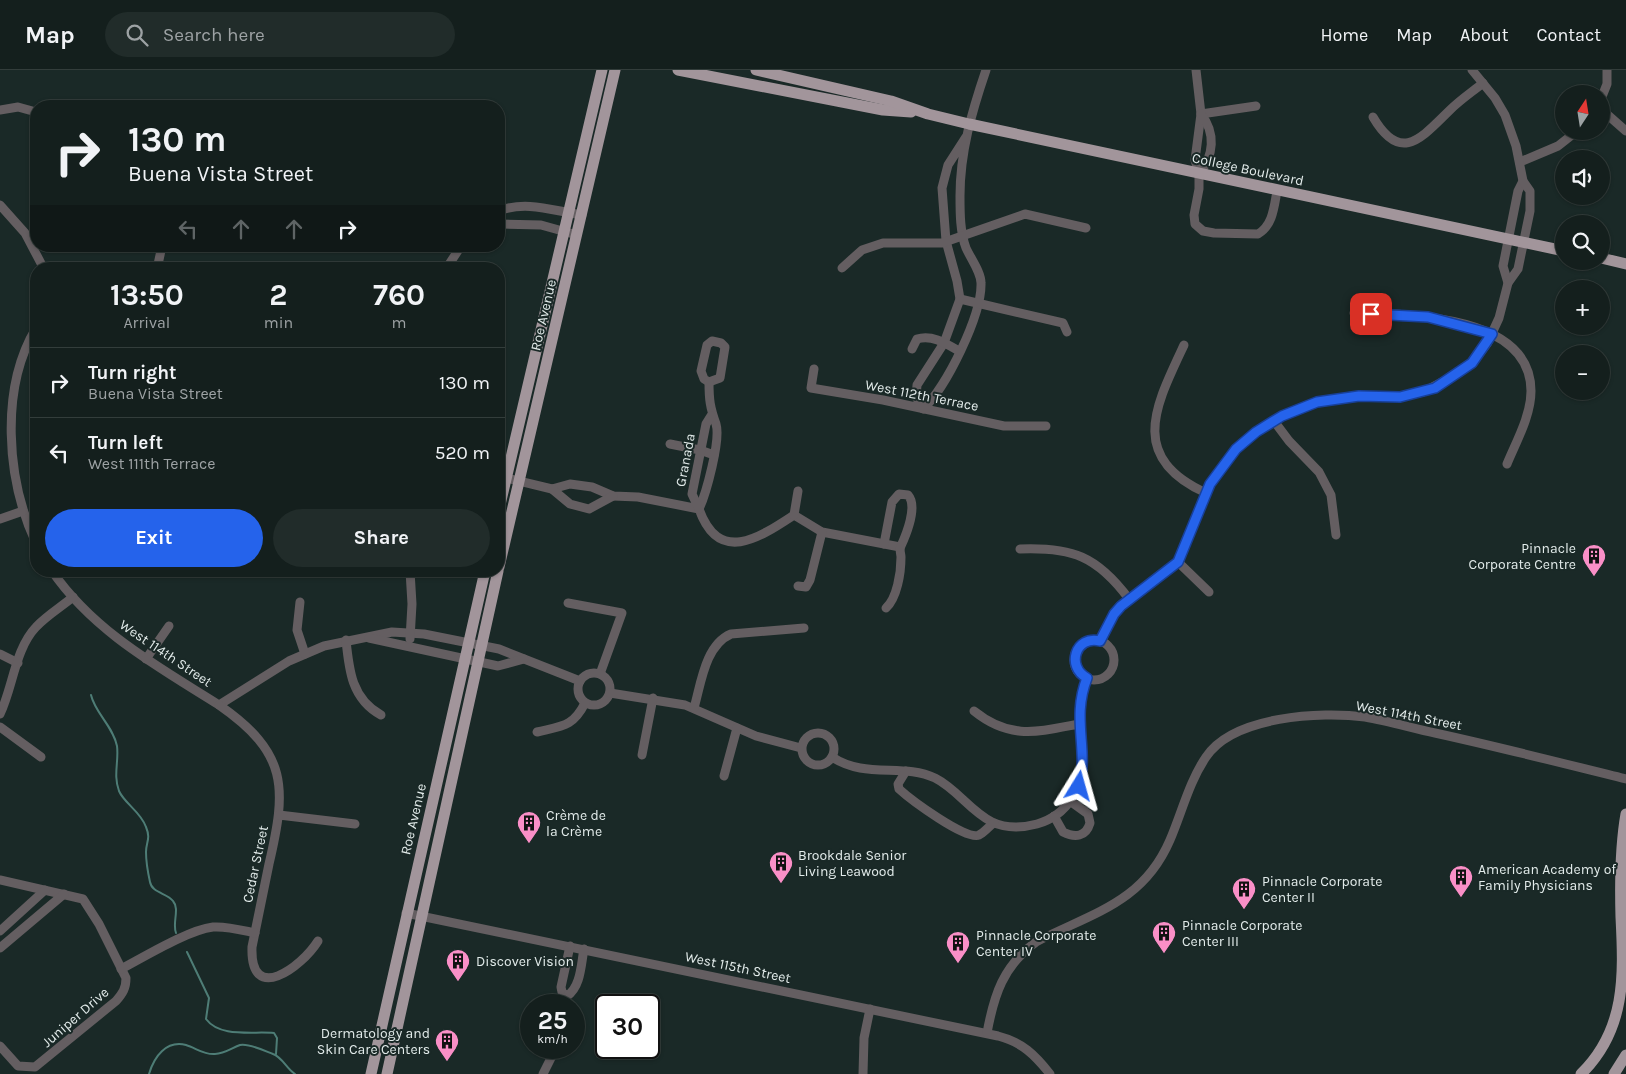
<!DOCTYPE html>
<meta charset="utf-8">
<style>
:root{--surface:#141f1d;--page:#212c2a;--text:#f1f3f6;--muted:#9da2a4;--line:#333d3b;--accent:#2563eb}
body{margin:0;font-family:Karla,sans-serif;background:var(--page);color:var(--text);height:100vh;display:flex;flex-direction:column;font-size:19px;white-space:nowrap}
*{box-sizing:border-box;margin:0}
p{font-size:16px;color:var(--muted)}
.icon{flex:none;width:28px;height:28px;fill:none;stroke:currentColor;stroke-width:2;stroke-linecap:round;stroke-linejoin:round}
.map{position:relative;flex:1;overflow:hidden}
.drawer{position:absolute;left:30px;top:192px;width:475px;height:315px;display:flex;flex-direction:column;background:var(--surface);border-radius:20px;box-shadow:0 1px 4px #0004,0 0 0 1px var(--line)}
.drawer>*{flex:none}
.guide{position:absolute;left:30px;top:30px;width:475px;height:152px;border-radius:20px;box-shadow:0 1px 4px #0004,0 0 0 1px var(--line);background:#141f1d;color:var(--text);overflow:hidden}
.needle{width:32px;rotate:12deg}
.tools{position:absolute;left:1555px;top:15px;display:grid;gap:10px}
.tools a{display:grid;place-items:center;width:55px;height:55px;border-radius:50%;background:var(--surface);box-shadow:0 1px 4px #0004,0 0 0 1px var(--line);font-size:25px}
.speed{position:absolute;left:520px;top:924px;display:flex;gap:10px;font-size:25px;font-weight:700;text-align:center}
.speed>*{display:grid;place-content:center;width:65px;height:65px;border-radius:50%;background:var(--surface);box-shadow:0 1px 4px #0004,0 0 0 1px var(--line);line-height:1}
.speed small{font-size:12px;font-weight:400}
.speed .limit{border:2px solid #111;border-radius:8px;background:#fff;color:#111}
.pin{position:absolute;display:grid;place-items:center;width:42px;height:42px;color:#fff;margin:-21px;border-radius:10px;box-shadow:0 2px 8px #0006}
.me{position:absolute;width:55px;margin:-28px;rotate:8deg;stroke-linejoin:round;filter:drop-shadow(0 0 4px #0008)}
.turn{display:flex;align-items:center;gap:18px;height:105px;padding:0 15px;font-size:22px}
.turn .icon{width:65px;height:65px;stroke-width:2.5}
.turn b{display:block;font-size:35px;line-height:42px}
.lanes{display:flex;align-items:center;height:48px;padding:0 15px;background:#0003;justify-content:center;gap:25px;direction:ltr}
.lanes .off{opacity:.35}
.eta{display:flex;justify-content:space-evenly;align-items:center;height:85px;text-align:center}
.eta b{font-size:30px;font-weight:700;line-height:35px}
.cta{display:flex;gap:10px;margin-top:auto;padding:10px 15px}
.cta a{flex:1;height:58px;border-radius:30px;background:var(--accent);color:#fff;font-size:20px;font-weight:700;line-height:58px;text-align:center}
.cta a+a{background:var(--page);color:var(--text)}
ul{padding:0;list-style:none}
li{display:flex;align-items:center;gap:15px;height:70px;padding:0 15px;border-top:1px solid var(--line)}
li div{flex:1}
li b{display:block;font-size:19px}
li em{font-style:normal}
header{display:flex;align-items:center;gap:30px;box-sizing:border-box;height:70px;padding:0 25px;background:var(--surface);border-bottom:1px solid var(--line)}
header strong{font-size:24px}
nav{display:flex;gap:28px;margin-inline-start:auto;font-size:18px}
.search{width:350px;height:45px;background:var(--page);display:flex;align-items:center;gap:12px;box-sizing:border-box;padding:0 18px;border-radius:28px;color:var(--muted);font-size:19px}
.map>svg:first-child{display:block}
</style>
<header>
<strong>Map</strong>
<div class="search"><svg class="icon" aria-label="search" viewBox="0 0 24 24"><circle cx="10" cy="10" r="6"/><path d="M15 15l6 6"/></svg>Search here</div>
<nav><a>Home</a><a>Map</a><a>About</a><a>Contact</a></nav>
</header>
<div class="map">
<svg width="1626" height="1004" viewBox="0 0 1626 1004">
<rect width="100%" height="100%" fill="#1a2927"/>
<g fill="none" stroke-linecap="round" stroke-linejoin="round">
<g stroke="#4e7d76" stroke-width="2">
<path d="M91,625c4,18 22,31 26,51 2,15 -4,29 2,45 5,12 22,21 27,36 5,12 0,15 0,25 0,9 2,21 4,30 2,11 17,11 23,19 7,8 -1,22 3,32"/>
<path d="M187,882l22,46 -3,21c14,19 47,12 68,14l3,5 -1,16"/>
<path d="M149,1004c5,-17 17,-34 37,-29 10,3 18,10 29,9 9,0 17,-6 25,-9 9,-2 25,6 33,9 9,3 14,15 22,20"/>
</g>
<g stroke="#645e61" stroke-width="9">
<path d="M1196,0l5,44 -6,46 4,14v15l-5,26 1,9 8,7 11,2 44,1c15,-9 16,-27 19,-43"/>
<path d="M1601,29l6,-15v-14"/>
<path d="M1601,39l25,22"/>
<path d="M0,40l18,-3 18,5"/>
<path d="M1201,44l55,-8"/>
<path d="M1373,47c28,48 49,20 77,-7 10,-10 22,-18 33,-27"/>
<path d="M966,67l-18,28 -6,23 4,53 11,40 3,18 -16,44 -27,42 -1,12 7,12c23,-21 59,-94 58,-126 0,-11 -10,-24 -15,-35 -6,-16 -6,-35 -6,-52 0,-44 12,-85 26,-126"/>
<path d="M1520,92l38,-16 19,-15"/>
<path d="M1199,104c15,-18 17,-41 2,-60"/>
<path d="M0,135l25,28 19,36"/>
<path d="M499,141c27,-11 55,0 83,4"/>
<path d="M499,154l42,1 36,10"/>
<path d="M842,198l20,-18 21,-7h59l83,-29 61,14"/>
<path d="M157,199l5,-23"/>
<path d="M446,199l15,-23"/>
<path d="M1508,213l-5,-17 15,-75 5,-10"/>
<path d="M960,229l103,24 4,9"/>
<path d="M1354,243c54,1 177,1 177,78 0,25 -15,51 -24,73"/>
<path d="M36,258c-36,60 -30,151 0,215"/>
<path d="M712,271l9,2 4,4 -5,31 -11,4 -5,-3 -3,-8 6,-26z"/>
<path d="M1184,275c-28,60 -57,112 22,148"/>
<path d="M912,279l5,-10c15,-5 30,5 42,12"/>
<path d="M814,299l-3,19 72,12 121,26h42"/>
<path d="M1274,351l15,20 30,31 12,23 5,40"/>
<path d="M670,374l30,6 14,5"/>
<path d="M506,408l46,11 18,-5 22,3 21,9 25,1 61,12c20,56 60,29 95,6l28,17 78,15"/>
<path d="M552,419l18,15 19,5 24,-13"/>
<path d="M699,439c7,-15 22,-69 17,-85 -6,-17 -7,-24 -7,-42"/>
<path d="M699,439l-7,-15 14,-70 5,-8"/>
<path d="M794,445l4,-24"/>
<path d="M0,449l23,-8"/>
<path d="M884,474l8,-42 7,-8 9,1c10,11 -2,40 -7,51 -2,4 0,8 0,11 0,16 -4,41 -15,51"/>
<path d="M1020,479c52,-2 77,7 109,50"/>
<path d="M1178,492l31,30"/>
<path d="M52,501c42,61 107,96 167,134l70,-44 35,-15 68,-14 32,2 75,15 81,32"/>
<path d="M798,516l8,1 4,-7 12,-48"/>
<path d="M300,532l-3,28 8,24"/>
<path d="M568,533l54,10 -22,61"/>
<path d="M369,568l129,28 26,-7"/>
<path d="M410,569l2,-35 -2,-33"/>
<path d="M346,570c3,31 6,59 35,75"/>
<circle cx="1094" cy="590" r="20"/>
<path d="M1100,571l14,-27 7,-8 57,-44 32,-78 26,-35 21,-18 25,-15 35,-14 42,-6 41,1 23,-5 36,-19 13,-10 15,-19 12,-26 9,-35 10,-14 12,-58v-20l-7,-10 -7,-35 -11,-31 -10,-17 -23,-28"/>
<path d="M0,584l18,9"/>
<path d="M146,589l23,-33"/>
<circle cx="594" cy="619" r="16"/>
<path d="M610,623l75,12 71,31 45,12"/>
<path d="M219,635c69,48 68,82 50,159 -6,28 -11,55 -17,83 -2,58 49,21 66,-6"/>
<path d="M694,638c7,-24 11,-63 37,-74l73,-6"/>
<path d="M974,641c36,29 63,21 105,13"/>
<path d="M0,644c13,-27 15,-65 36,-87 10,-11 25,-20 37,-30"/>
<path d="M0,657l41,30"/>
<path d="M537,662c25,-6 36,-5 48,-29"/>
<circle cx="818" cy="679" r="16"/>
<path d="M642,685l11,-57"/>
<path d="M832,687c33,22 71,6 103,21 22,11 35,33 57,44 15,7 30,6 45,2 31,-9 46,-36 46,-67 0,-11 -4,-22 -4,-34 0,-15 3,-31 8,-44"/>
<path d="M906,701l-8,13 1,5c11,10 67,52 80,46 5,-2 10,-9 15,-12"/>
<path d="M724,706l13,-48"/>
<path d="M279,745l76,9"/>
<path d="M1054,746l9,16c12,6 23,5 27,-9l-2,-9 -18,-13"/>
<path d="M0,810l83,19 16,25 27,54c0,10 -3,15 -10,23l-81,66 -17,-1 -18,-20"/>
<path d="M406,843l592,123c24,6 37,19 52,38"/>
<path d="M0,861l45,-41"/>
<path d="M0,878l64,-54"/>
<path d="M121,899c23,-12 67,-39 92,-42 14,-1 28,3 42,6"/>
<path d="M567,926l-5,-4 -1,-5 9,-41"/>
<path d="M566,935l1,-9c14,-9 14,-32 17,-47"/>
<path d="M987,963c7,-38 16,-67 49,-91 56,-29 107,-39 134,-102 12,-28 19,-58 36,-83 27,-41 115,-46 159,-40 23,4 47,11 70,16 64,14 127,30 191,46"/>
<path d="M543,1004l13,-26"/>
<path d="M863,1004l1,-36 6,-29"/>
</g>
<g stroke="#a2959b" stroke-width="11">
<path d="M678,0l205,40 28,2"/>
<path d="M756,0l135,31 37,13 41,10 595,127"/>
<path d="M1601,188l25,6"/>
<path d="M499,439l103,-439"/>
<path d="M499,497l116,-497"/>
<path d="M371,1004l114,-503"/>
<path d="M387,1004l111,-503"/>
<path d="M1581,1004c45,-44 43,-98 40,-157 -1,-35 -1,-69 5,-103"/>
<path d="M1614,1004l12,-19"/>
</g>
</g>
<g fill="none" stroke-linecap="round" stroke-linejoin="round">
<g stroke="#184099" stroke-width="12">
<path id="route" d="M1079,716c10,-37 -8,-67 8,-108 -21,-11 -12,-43 13,-37l14,-27 7,-8 57,-44 32,-78 26,-35 20,-17 26,-16 35,-14 42,-6 41,1 35,-9 37,-25 20,-29 -64,-17 -57,-3"/>
</g>
<use href="#route" stroke="#2563eb" stroke-width="9"/>
</g>
<defs>
<g id="building-pin" transform="scale(1.25)"><path d="M0 17L-7.5 6A9.5 9.5 0 1 1 7.5 6Z" fill="#fa8fc7" stroke="#1a2927"/><path d="M-4-6H4V6H1V3H-1V6H-4ZM-2.5-4.3h1.7v1.8h-1.7ZM.8-4.3h1.7v1.8H.8ZM-2.5-1h1.7V.8h-1.7ZM.8-1h1.7V.8H.8Z" fill="#111"/></g>
</defs>
<g fill-rule="evenodd">
<use href="#building-pin" x="1594" y="486"/>
<use href="#building-pin" x="529" y="753"/>
<use href="#building-pin" x="781" y="793"/>
<use href="#building-pin" x="1461" y="807"/>
<use href="#building-pin" x="1244" y="819"/>
<use href="#building-pin" x="1164" y="863"/>
<use href="#building-pin" x="958" y="873"/>
<use href="#building-pin" x="458" y="891"/>
<use href="#building-pin" x="447" y="971"/>
</g>
<g text-anchor="middle" stroke-width="4" stroke-linejoin="round" paint-order="stroke">
<g font-size="14" fill="#e2ebea" stroke="#1a2927">
<text transform="translate(1248 99) rotate(12)" y="5">College Boulevard</text>
<text transform="translate(543 245) rotate(-77)" y="5">Roe Avenue</text>
<text transform="translate(922 325) rotate(11)" y="5">West 112th Terrace</text>
<text transform="translate(685 390) rotate(-79)" y="5">Granada</text>
<text transform="translate(166 583) rotate(34)" y="5">West 114th Street</text>
<text transform="translate(1409 645) rotate(11)" y="5">West 114th Street</text>
<text transform="translate(413 749) rotate(-77)" y="5">Roe Avenue</text>
<text transform="translate(255 794) rotate(-78)" y="5">Cedar Street</text>
<text transform="translate(738 897) rotate(12)" y="5">West 115th Street</text>
<text transform="translate(75 947) rotate(-41)" y="5">Juniper Drive</text>
</g>
<g font-size="14" fill="#e2ebea" stroke="#1a2927" text-anchor="start">
<text x="1576" y="483" text-anchor="end">Pinnacle<tspan x="1576" dy="16">Corporate Centre</tspan></text>
<text x="546" y="750">Crème de<tspan x="546" dy="16">la Crème</tspan></text>
<text x="798" y="790">Brookdale Senior<tspan x="798" dy="16">Living Leawood</tspan></text>
<text x="1478" y="804">American Academy of<tspan x="1478" dy="16">Family Physicians</tspan></text>
<text x="1262" y="816">Pinnacle Corporate<tspan x="1262" dy="16">Center II</tspan></text>
<text x="1182" y="860">Pinnacle Corporate<tspan x="1182" dy="16">Center III</tspan></text>
<text x="976" y="870">Pinnacle Corporate<tspan x="976" dy="16">Center IV</tspan></text>
<text x="476" y="896">Discover Vision</text>
<text x="430" y="968" text-anchor="end">Dermatology and<tspan x="430" dy="16">Skin Care Centers</tspan></text>
</g>
</g>
</svg>
<div class="tools">
<a><svg class="needle" viewBox="-14 -14 28 28"><path d="M0-13l5 13h-10z" fill="#e53935"/><path d="M0 13l5-13h-10z" fill="#9da2a4"/></svg></a>
<a><svg class="icon" aria-label="sound" viewBox="0 0 24 24"><path d="M4 9h4l5-4v14l-5-4H4zM17 9q2 3 0 6"/></svg></a>
<a><svg class="icon" aria-label="search" viewBox="0 0 24 24"><circle cx="10" cy="10" r="6"/><path d="M15 15l6 6"/></svg></a>
<a>+</a>
<a>−</a>
</div>
<div class="speed"><div>25<small>km/h</small></div><div class="limit">30</div></div>
<div class="pin" style="left:1371px;top:244px;background:#d93025"><svg class="icon" aria-label="arrive" viewBox="0 0 24 24"><path d="M6 21V4h12l-3 4 3 4H6"/></svg></div>
<svg class="me" style="left:1079px;top:716px" viewBox="-20 -20 40 40"><path d="M0-17L14 15 0 8-14 15z" fill="#2563eb" stroke="#fff" stroke-width="4"/></svg>
<div class="guide">
<div class="turn"><svg class="icon" aria-label="right" viewBox="0 0 24 24"><path d="M7 20v-9h11M14 6l5 5-5 5"/></svg><div><b>130 m</b>Buena Vista Street</div></div>
<div class="lanes"><svg class="icon off" aria-label="left" viewBox="0 0 24 24"><path d="M17 20v-9H6M10 6l-5 5 5 5"/></svg><svg class="icon off" aria-label="ahead" viewBox="0 0 24 24"><path d="M12 20V5M6 11l6-6 6 6"/></svg><svg class="icon off" aria-label="ahead" viewBox="0 0 24 24"><path d="M12 20V5M6 11l6-6 6 6"/></svg><svg class="icon" aria-label="right" viewBox="0 0 24 24"><path d="M7 20v-9h11M14 6l5 5-5 5"/></svg></div>
</div>
<section class="drawer">
<div class="eta">
<div><b>13:50</b><p>Arrival</p></div>
<div><b>2</b><p>min</p></div>
<div><b>760</b><p>m</p></div>
</div>
<ul>
<li><svg class="icon" aria-label="right" viewBox="0 0 24 24"><path d="M7 20v-9h11M14 6l5 5-5 5"/></svg><div><b>Turn right</b><p>Buena Vista Street</p></div><em>130 m</em></li>
<li><svg class="icon" aria-label="left" viewBox="0 0 24 24"><path d="M17 20v-9H6M10 6l-5 5 5 5"/></svg><div><b>Turn left</b><p>West 111th Terrace</p></div><em>520 m</em></li>
</ul>
<div class="cta"><a>Exit</a><a>Share</a></div>
</section>
</div>
